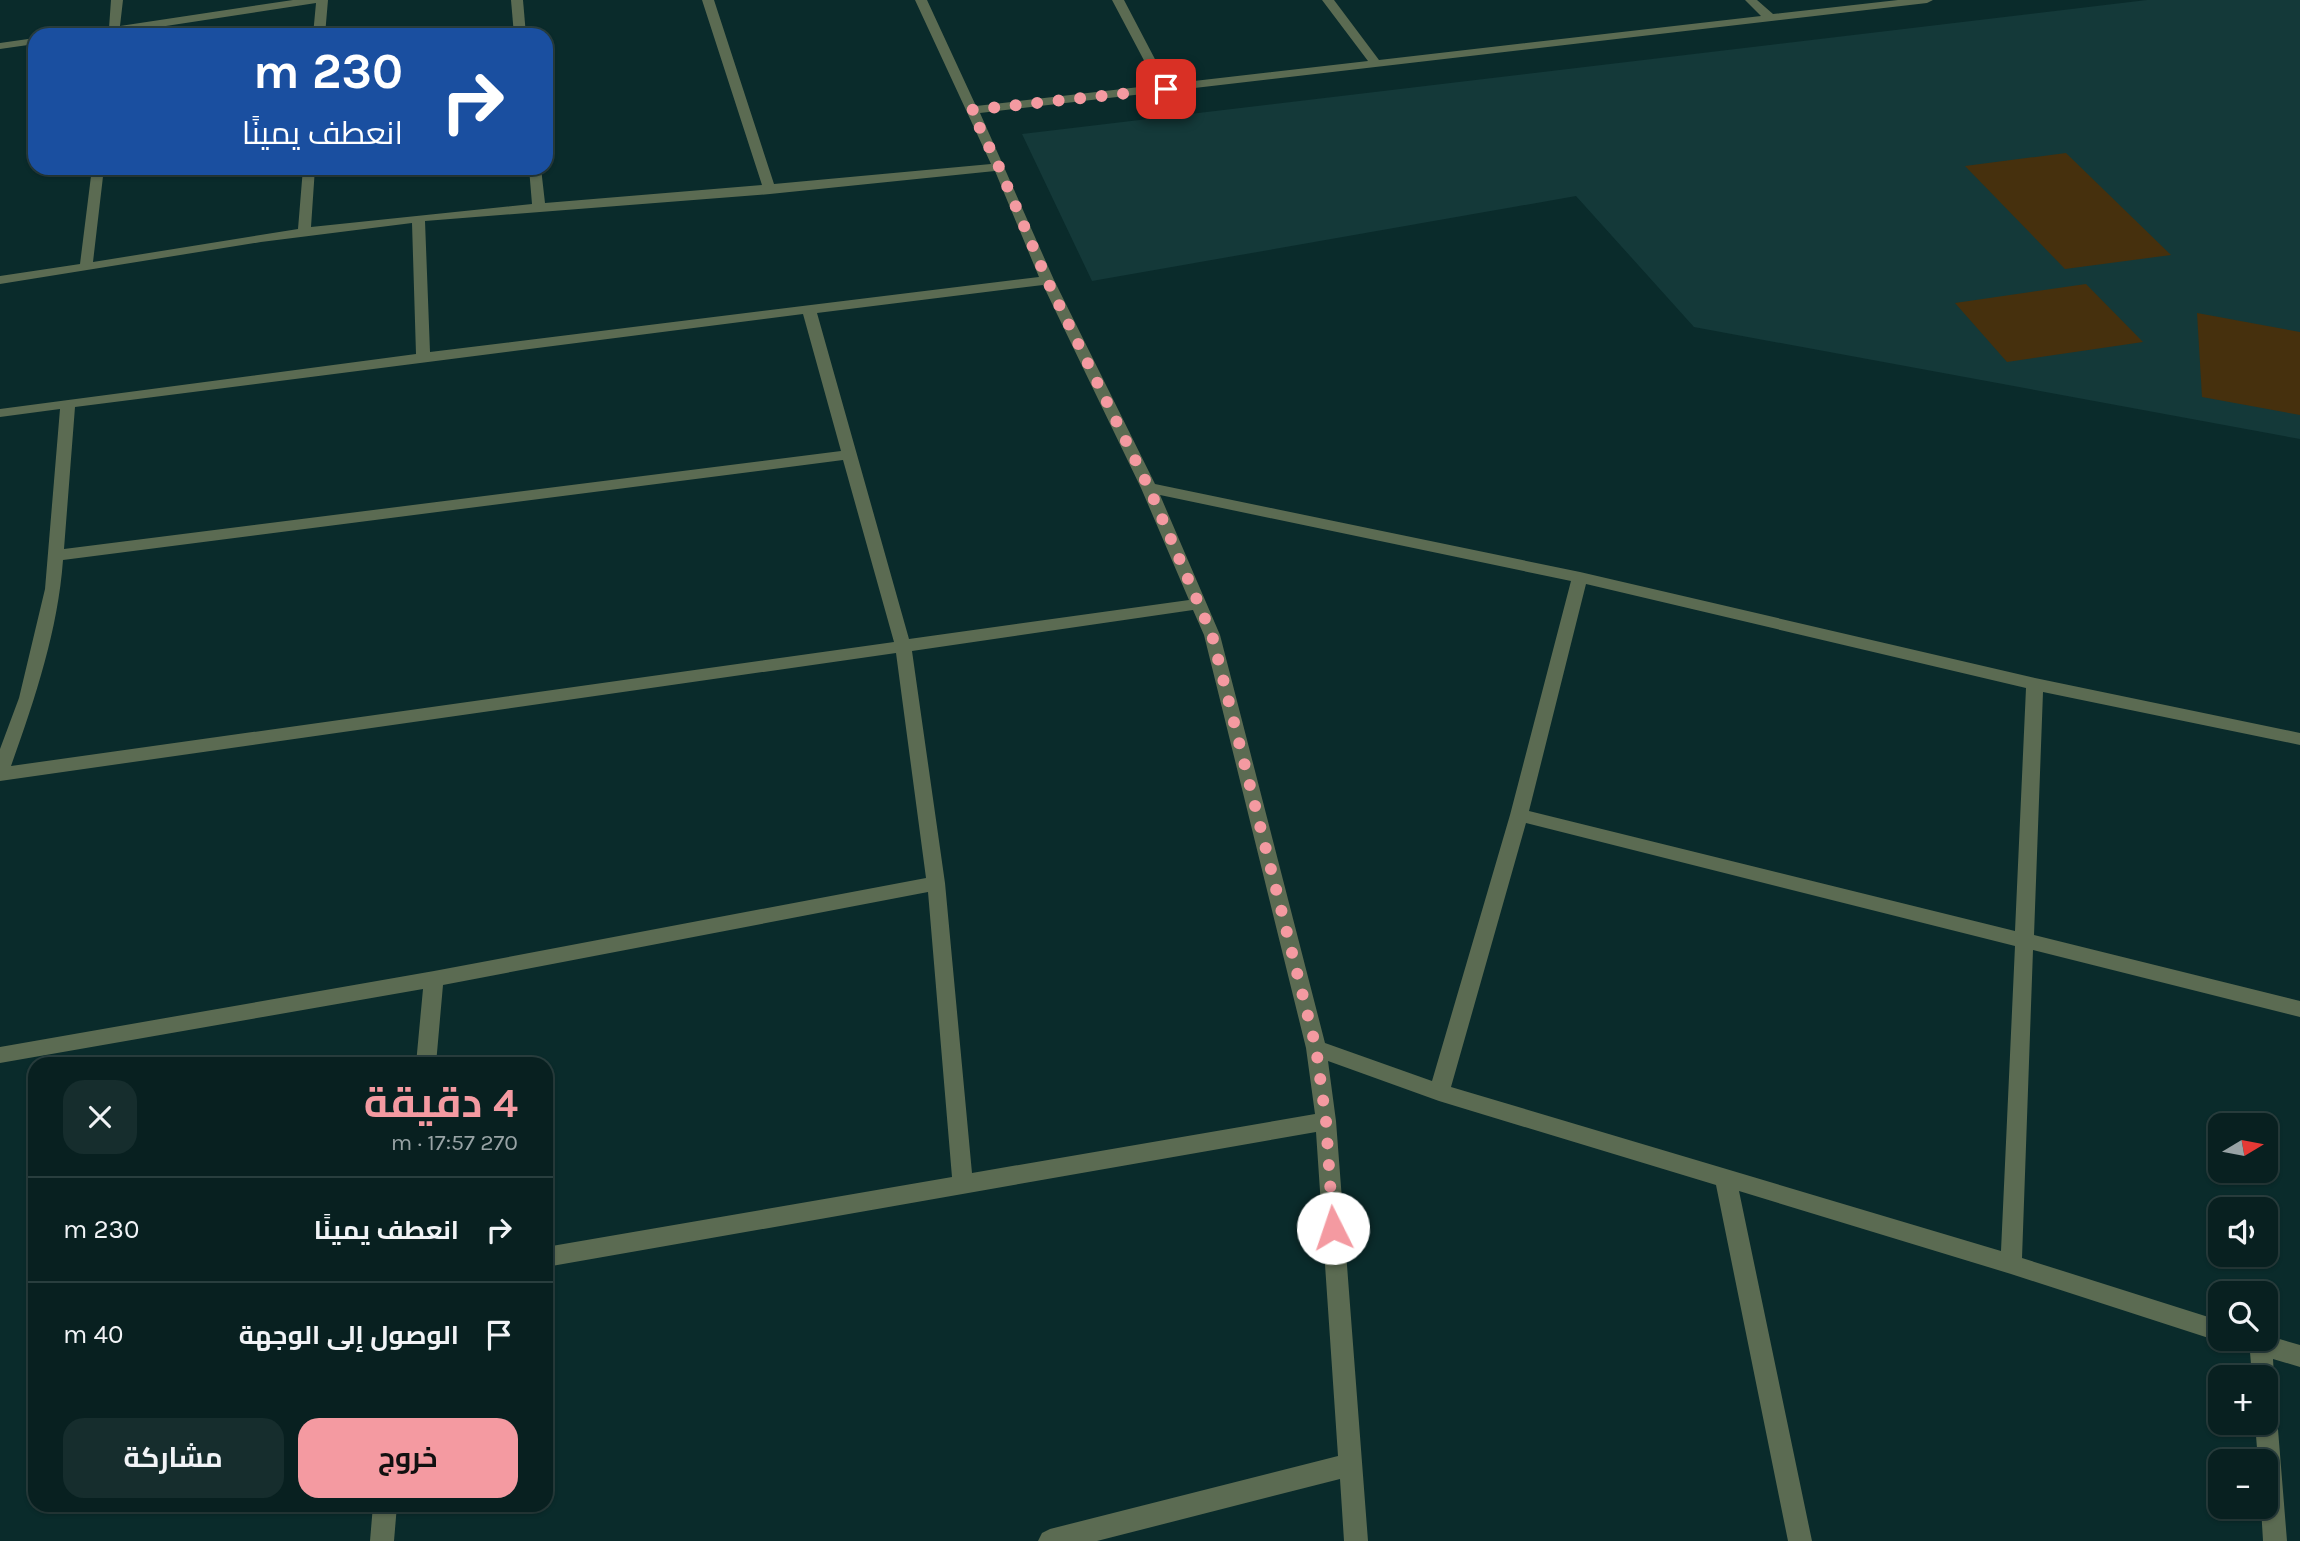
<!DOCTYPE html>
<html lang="ar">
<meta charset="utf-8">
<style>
:root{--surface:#082020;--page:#162d2d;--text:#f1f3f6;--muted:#98a3a5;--line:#293e3e;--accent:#f49aa1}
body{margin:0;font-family:Karla,Cairo,sans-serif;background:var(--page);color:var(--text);direction:rtl;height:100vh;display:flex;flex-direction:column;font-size:26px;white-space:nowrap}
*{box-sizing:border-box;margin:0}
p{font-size:23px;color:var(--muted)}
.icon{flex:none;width:38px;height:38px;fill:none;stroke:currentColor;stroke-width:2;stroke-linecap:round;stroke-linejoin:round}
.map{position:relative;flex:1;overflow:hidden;direction:ltr}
.side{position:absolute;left:28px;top:1057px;width:525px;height:455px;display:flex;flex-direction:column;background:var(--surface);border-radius:21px;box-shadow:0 2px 5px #0004,0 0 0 2px var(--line);direction:rtl}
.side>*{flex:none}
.banner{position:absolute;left:28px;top:28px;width:525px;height:147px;border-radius:21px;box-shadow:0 2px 5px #0004,0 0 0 2px var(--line);direction:rtl;background:#1a4fa0;color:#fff;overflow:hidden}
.needle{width:46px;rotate:80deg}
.controls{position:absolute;left:2208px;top:1113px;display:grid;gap:14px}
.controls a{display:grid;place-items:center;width:70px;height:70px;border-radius:14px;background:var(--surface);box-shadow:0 2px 5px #0004,0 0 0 2px var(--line);font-size:35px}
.pin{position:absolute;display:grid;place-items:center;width:60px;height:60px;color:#fff;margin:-30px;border-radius:14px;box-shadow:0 4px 10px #0006}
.me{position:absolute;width:77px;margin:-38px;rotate:356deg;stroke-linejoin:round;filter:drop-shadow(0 0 5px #0008)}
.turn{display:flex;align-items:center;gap:24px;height:147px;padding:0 35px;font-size:32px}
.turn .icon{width:91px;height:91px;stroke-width:2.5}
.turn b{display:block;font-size:49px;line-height:60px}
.round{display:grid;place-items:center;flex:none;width:74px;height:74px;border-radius:21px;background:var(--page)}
.headline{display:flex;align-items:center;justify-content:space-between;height:119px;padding:0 35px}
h1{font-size:42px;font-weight:700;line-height:52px;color:var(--accent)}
.action{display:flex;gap:14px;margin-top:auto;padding:14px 35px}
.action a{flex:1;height:80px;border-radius:21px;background:var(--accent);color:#111;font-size:28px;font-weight:700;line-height:80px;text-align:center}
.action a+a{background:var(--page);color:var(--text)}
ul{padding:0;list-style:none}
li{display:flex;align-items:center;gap:21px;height:105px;padding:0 35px;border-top:2px solid var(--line)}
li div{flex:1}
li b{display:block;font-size:26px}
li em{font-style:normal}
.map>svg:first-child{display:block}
</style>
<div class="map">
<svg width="2300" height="1541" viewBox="0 0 2300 1541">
<rect width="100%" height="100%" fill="#0a2b2b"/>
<path fill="#143939" d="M2147,0h153v439l-606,-112 -118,-131 -484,85 -70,-147z"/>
<g fill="#46300d">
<path d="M2066,153l105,102 -106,14 -100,-103z"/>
<path d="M2086,284l57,58 -136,20 -52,-59z"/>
<path d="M2197,313l103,19v83l-98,-18z"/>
</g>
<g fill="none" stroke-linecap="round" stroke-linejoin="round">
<g fill="#5b6b52" fill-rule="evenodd">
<path d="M111,0h12l-3,26 173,-26h35l-3,35h-12l3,-32 -196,30v2h-44l33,-7z"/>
<path d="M511,0h12l3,35h-12z"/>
<path d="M702,0h12l60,184 217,-20 -76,-164h12l49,106 181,-21 -45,-85h12l44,84 200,-23 -46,-61h12l45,60 382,-44 -16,-16h12l16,14 125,-14h35l-6,3 -947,110 74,167 101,204 425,88 455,106 265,55v12l-257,-53 -9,243 266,66v16l-267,-67 -11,308 199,63v18h8l-8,3 -210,-68 -272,-83 73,350h-24l-72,-356 -277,-84 -111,-40 8,60 32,420h-24l-4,-62 -243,62h-59l4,-8 8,-4 288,-73 -22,-324 -770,135v-20l406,-70 -24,-285 -485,93 -7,79h-20l7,-75 -423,74v-16l434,-76 492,-93 -30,-225 -896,128v-32l19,-51 26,-109 15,-180 -60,8v-8l416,-55 -4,-131 -151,19 -261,42v-8l80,-12 12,-96h12l-11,94 205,-33 5,-61h12l-4,59 221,-23 -3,-36h12l4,35 217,-18zM995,171l44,106 -609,75 -5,-131 345,-27zM1043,285l98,203 48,112 -280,39 -92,-326zM803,314l38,137 -777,98 11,-142zM843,460l51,182 -883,124c24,-67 47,-136 52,-206zM1160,495l411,86 -61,234 -78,266 -107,-38 -105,-408zM1586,584l440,104 -11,243 -486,-120zM1193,610l11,25 102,413 9,66 -343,59 -27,-290 -33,-232zM1526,823l489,123 -14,305 -550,-164z"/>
<path d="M35,38v6l-35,5v-6z"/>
<path d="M2266,1335l34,10v22l-27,-8 1,18 -3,8 -5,2v-10h-14l-2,-25 -15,-6 -3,-7h34z"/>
<path d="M2266,1406l8,3 3,8 10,124h-24l-2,-34h5v-46h-8l-3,-38h11z"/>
<path d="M373,1505h24l-3,36h-24z"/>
</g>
</g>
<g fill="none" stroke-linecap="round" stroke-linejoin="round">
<path stroke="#f49aa1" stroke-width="12" stroke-dasharray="0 21.6" d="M1166,89l-195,21 28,57 48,113 102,208 63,147 104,413 10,73 7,107"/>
</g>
</svg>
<div class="controls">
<a><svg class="needle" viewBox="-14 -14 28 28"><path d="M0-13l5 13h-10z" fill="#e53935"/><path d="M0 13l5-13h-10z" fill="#98a3a5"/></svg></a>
<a><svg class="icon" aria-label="sound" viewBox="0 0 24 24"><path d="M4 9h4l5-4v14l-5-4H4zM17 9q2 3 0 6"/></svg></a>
<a><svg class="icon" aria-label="search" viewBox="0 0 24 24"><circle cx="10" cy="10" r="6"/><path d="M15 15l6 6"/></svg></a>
<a>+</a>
<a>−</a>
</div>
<div class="pin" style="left:1166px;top:89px;background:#d93025"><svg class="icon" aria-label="arrive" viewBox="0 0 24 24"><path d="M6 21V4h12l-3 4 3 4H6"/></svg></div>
<svg class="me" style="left:1333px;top:1228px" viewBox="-20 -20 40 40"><circle r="19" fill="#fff"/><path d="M0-13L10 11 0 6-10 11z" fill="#f49aa1"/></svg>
<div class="banner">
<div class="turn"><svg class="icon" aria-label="right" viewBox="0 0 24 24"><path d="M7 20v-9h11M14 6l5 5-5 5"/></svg><div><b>230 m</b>انعطف يمينًا</div></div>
</div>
<section class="side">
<div class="headline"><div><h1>4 دقيقة</h1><p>270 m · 17:57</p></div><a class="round"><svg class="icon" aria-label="close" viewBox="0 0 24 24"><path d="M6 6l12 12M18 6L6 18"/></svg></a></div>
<ul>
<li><svg class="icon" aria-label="right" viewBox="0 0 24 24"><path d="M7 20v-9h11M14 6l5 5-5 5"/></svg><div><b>انعطف يمينًا</b></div><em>230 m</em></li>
<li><svg class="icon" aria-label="arrive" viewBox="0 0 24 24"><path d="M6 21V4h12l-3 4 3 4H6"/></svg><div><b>الوصول إلى الوجهة</b></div><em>40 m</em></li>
</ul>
<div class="action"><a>خروج</a><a>مشاركة</a></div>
</section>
</div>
